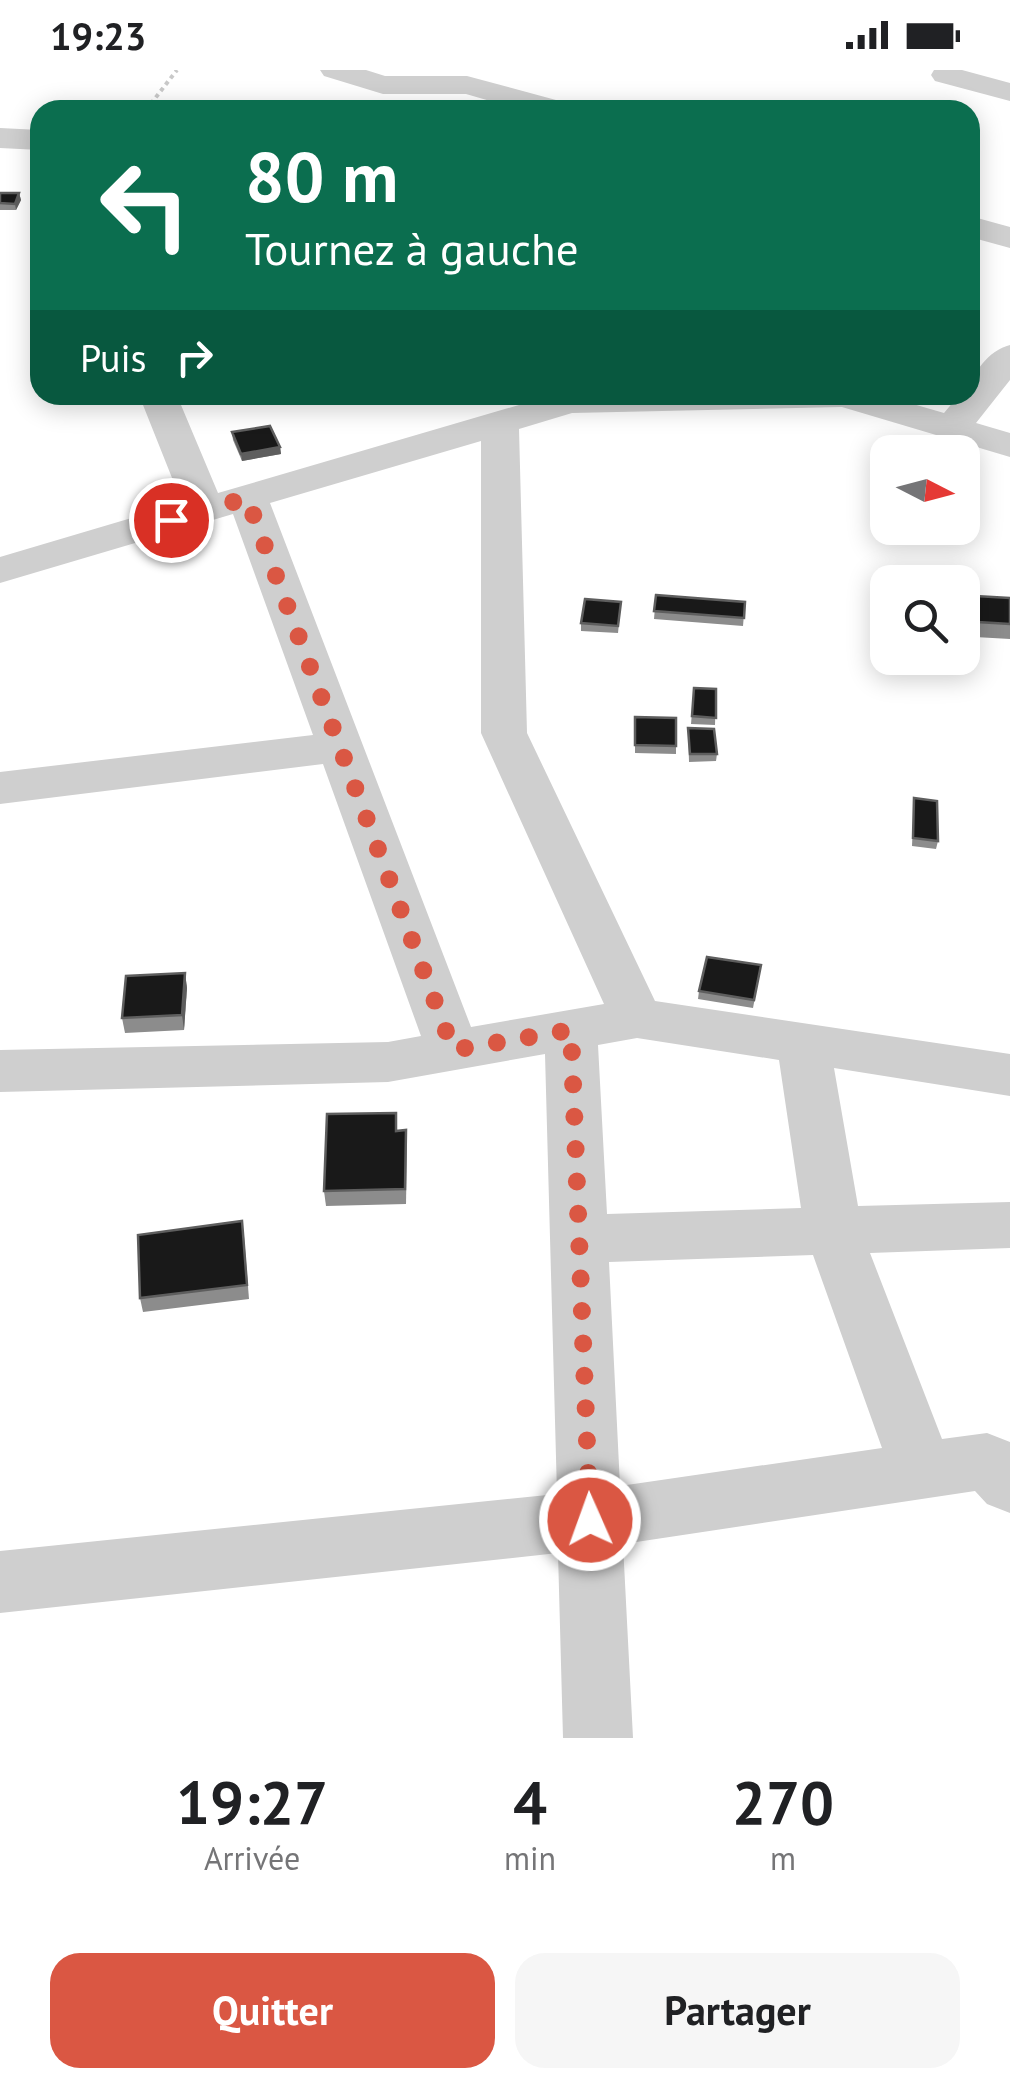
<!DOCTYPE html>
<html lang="fr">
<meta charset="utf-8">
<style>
:root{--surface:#fff;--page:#f6f6f6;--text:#202124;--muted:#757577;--accent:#da5743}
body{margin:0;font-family:"PT Sans",sans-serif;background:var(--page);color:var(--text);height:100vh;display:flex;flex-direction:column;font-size:38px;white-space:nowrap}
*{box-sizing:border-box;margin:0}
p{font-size:32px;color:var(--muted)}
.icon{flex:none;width:55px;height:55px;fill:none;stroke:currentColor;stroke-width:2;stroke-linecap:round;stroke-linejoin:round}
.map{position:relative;height:1668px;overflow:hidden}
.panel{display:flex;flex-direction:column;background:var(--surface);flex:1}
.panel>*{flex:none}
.guide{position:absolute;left:30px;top:30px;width:950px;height:305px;border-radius:30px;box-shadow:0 5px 25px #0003;background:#0b6e4f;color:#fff;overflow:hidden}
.needle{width:65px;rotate:96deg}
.tools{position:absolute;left:870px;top:365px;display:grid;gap:20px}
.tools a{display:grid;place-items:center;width:110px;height:110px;border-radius:20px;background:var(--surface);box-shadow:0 5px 25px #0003;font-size:50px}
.pin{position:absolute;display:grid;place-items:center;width:85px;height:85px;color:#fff;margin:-42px;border:5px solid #fff;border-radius:50%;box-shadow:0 2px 10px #0007}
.me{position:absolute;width:110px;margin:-55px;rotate:358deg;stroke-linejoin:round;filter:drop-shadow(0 0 8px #0008)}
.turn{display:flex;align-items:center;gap:35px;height:210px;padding:0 50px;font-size:45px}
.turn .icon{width:130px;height:130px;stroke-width:2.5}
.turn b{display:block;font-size:70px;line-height:85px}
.then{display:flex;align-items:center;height:95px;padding:0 50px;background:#0003;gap:20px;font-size:38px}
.eta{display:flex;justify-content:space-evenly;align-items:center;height:170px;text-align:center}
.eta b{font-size:60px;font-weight:700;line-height:70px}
.cta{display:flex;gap:20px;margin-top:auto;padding:20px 50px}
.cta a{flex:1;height:115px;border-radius:30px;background:var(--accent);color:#fff;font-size:40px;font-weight:700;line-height:115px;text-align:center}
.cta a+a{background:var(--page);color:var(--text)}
.status{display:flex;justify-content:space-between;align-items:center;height:70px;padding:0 50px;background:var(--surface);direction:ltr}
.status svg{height:28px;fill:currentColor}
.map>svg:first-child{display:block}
</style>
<div class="status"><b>19:23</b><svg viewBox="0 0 49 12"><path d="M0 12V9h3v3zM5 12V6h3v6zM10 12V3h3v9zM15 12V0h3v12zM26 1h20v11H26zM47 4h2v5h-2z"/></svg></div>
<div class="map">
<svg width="1010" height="1668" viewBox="0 0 1010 1668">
<rect width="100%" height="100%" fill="#fff"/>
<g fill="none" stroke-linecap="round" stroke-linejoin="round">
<path stroke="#c9c9c9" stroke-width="4" stroke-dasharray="4 4" stroke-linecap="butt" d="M146,40l31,-40"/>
<g fill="#cfcfcf" fill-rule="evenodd">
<path d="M320,0h46l19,6h82l100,27 5,7h-51l-55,-16h-83l-59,-18z"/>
<path d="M934,0h28l48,13v18l-75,-20 -4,-6z"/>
<path d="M0,58l40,2v20l-40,-2z"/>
<path d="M970,146l40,11v21l-40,-11z"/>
<path d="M1010,275v35l-34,43 34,10v24l-168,-50 -270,6 -53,16 8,304 128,268 355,53v42l-176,-28 24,138 152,-4v46l-140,5 72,186 45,-6 23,9v71l-23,-9 -12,-13 -352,53 10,194h-70l-5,-185 -558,60v-62l557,-57 -12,-440 -157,28 -388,10v-42l388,-8 33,-6 -98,-272 -323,40v-32l313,-37 -80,-221 -233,69v-26l182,-54 -39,-98 3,-10h38l-3,10 37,88 335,-98h329l62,18 15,-18h11c0,-21 19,-45 40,-50zM481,371v292l123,271 -133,23 -201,-524zM637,968l142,22 22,148 -194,6 -9,-169zM813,1185l69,193 -262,38 -11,-224z"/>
</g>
</g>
<g fill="#8c8c8c">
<path d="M0,123h19l2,7 -5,10h-16z"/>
<path d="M348,325h37v4l-35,3z"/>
<path d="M232,362l48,15 1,7 -39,7 -9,-21z"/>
<path d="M656,525l89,7 -2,24 -89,-7z"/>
<path d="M975,526l35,2v41l-35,-2 -3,-26z"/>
<path d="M621,532l-3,31 -37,-2v-8z"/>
<path d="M694,618l22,1 -1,36 -24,-1z"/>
<path d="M635,647l41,1v36l-41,-1z"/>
<path d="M688,658l29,26 -1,7 -27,1z"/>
<path d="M914,728l24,43 -2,8 -24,-3z"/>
<path d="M761,895l-8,43 -55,-9 1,-8z"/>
<path d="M185,903l2,15 -3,42 -59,3 -3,-15z"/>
<path d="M397,1061l10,14 -1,59 -80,2 -2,-15z"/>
<path d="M244,1166l5,63 -106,13 -3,-14z"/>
</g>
<g fill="#5e5e5e">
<path d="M19,123l2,7 -5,10 -1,-6z"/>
<path d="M280,377l1,7 -39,7 -1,-7z"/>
<path d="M185,903l2,15 -3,42 -2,-15z"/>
</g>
<g fill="#191919" stroke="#5e5e5e" stroke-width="2.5">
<path d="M0,123h19l-4,11 -15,-1z"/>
<path d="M270,356l10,21 -39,7 -9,-22z"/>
<path d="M656,525l89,7 -1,16 -90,-7z"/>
<path d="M975,526l35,2v26l-32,-2z"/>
<path d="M585,529l36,3 -3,24 -37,-3z"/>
<path d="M694,618l22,1v29l-24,-2z"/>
<path d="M635,647l41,1v28l-41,-1z"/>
<path d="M688,658l26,1 3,25h-27z"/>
<path d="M914,728l23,3 1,40 -25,-3z"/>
<path d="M707,887l54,8 -7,35 -55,-9z"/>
<path d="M185,903l-3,42 -60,3 4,-42z"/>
<path d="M396,1043v18l10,-1 -1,59 -81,2 3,-77z"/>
<path d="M242,1151l5,64 -107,13 -2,-63z"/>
</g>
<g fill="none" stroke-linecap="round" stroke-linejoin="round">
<path stroke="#da5743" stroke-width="18" stroke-dasharray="0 32.4" d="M171,450l76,-22 206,552 118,-20 19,490"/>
</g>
</svg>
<div class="tools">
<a><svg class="needle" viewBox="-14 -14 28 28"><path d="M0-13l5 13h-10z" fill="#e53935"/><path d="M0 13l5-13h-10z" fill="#757577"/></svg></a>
<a><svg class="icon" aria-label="search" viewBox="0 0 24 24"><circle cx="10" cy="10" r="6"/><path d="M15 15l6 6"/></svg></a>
</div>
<div class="pin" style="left:171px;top:450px;background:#d93025"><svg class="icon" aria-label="arrive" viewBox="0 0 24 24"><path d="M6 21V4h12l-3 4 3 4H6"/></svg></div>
<svg class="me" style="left:590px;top:1450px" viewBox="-20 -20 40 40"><circle r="17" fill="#da5743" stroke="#fff" stroke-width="3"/><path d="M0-11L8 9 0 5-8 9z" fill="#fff"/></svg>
<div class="guide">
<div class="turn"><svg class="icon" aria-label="left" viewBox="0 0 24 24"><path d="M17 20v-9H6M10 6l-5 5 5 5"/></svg><div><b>80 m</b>Tournez à gauche</div></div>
<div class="then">Puis<svg class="icon" aria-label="right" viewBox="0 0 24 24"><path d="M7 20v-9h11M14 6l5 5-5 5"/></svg></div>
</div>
</div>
<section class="panel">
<div class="eta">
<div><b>19:27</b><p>Arrivée</p></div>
<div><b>4</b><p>min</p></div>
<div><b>270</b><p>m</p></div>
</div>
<div class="cta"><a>Quitter</a><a>Partager</a></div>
</section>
